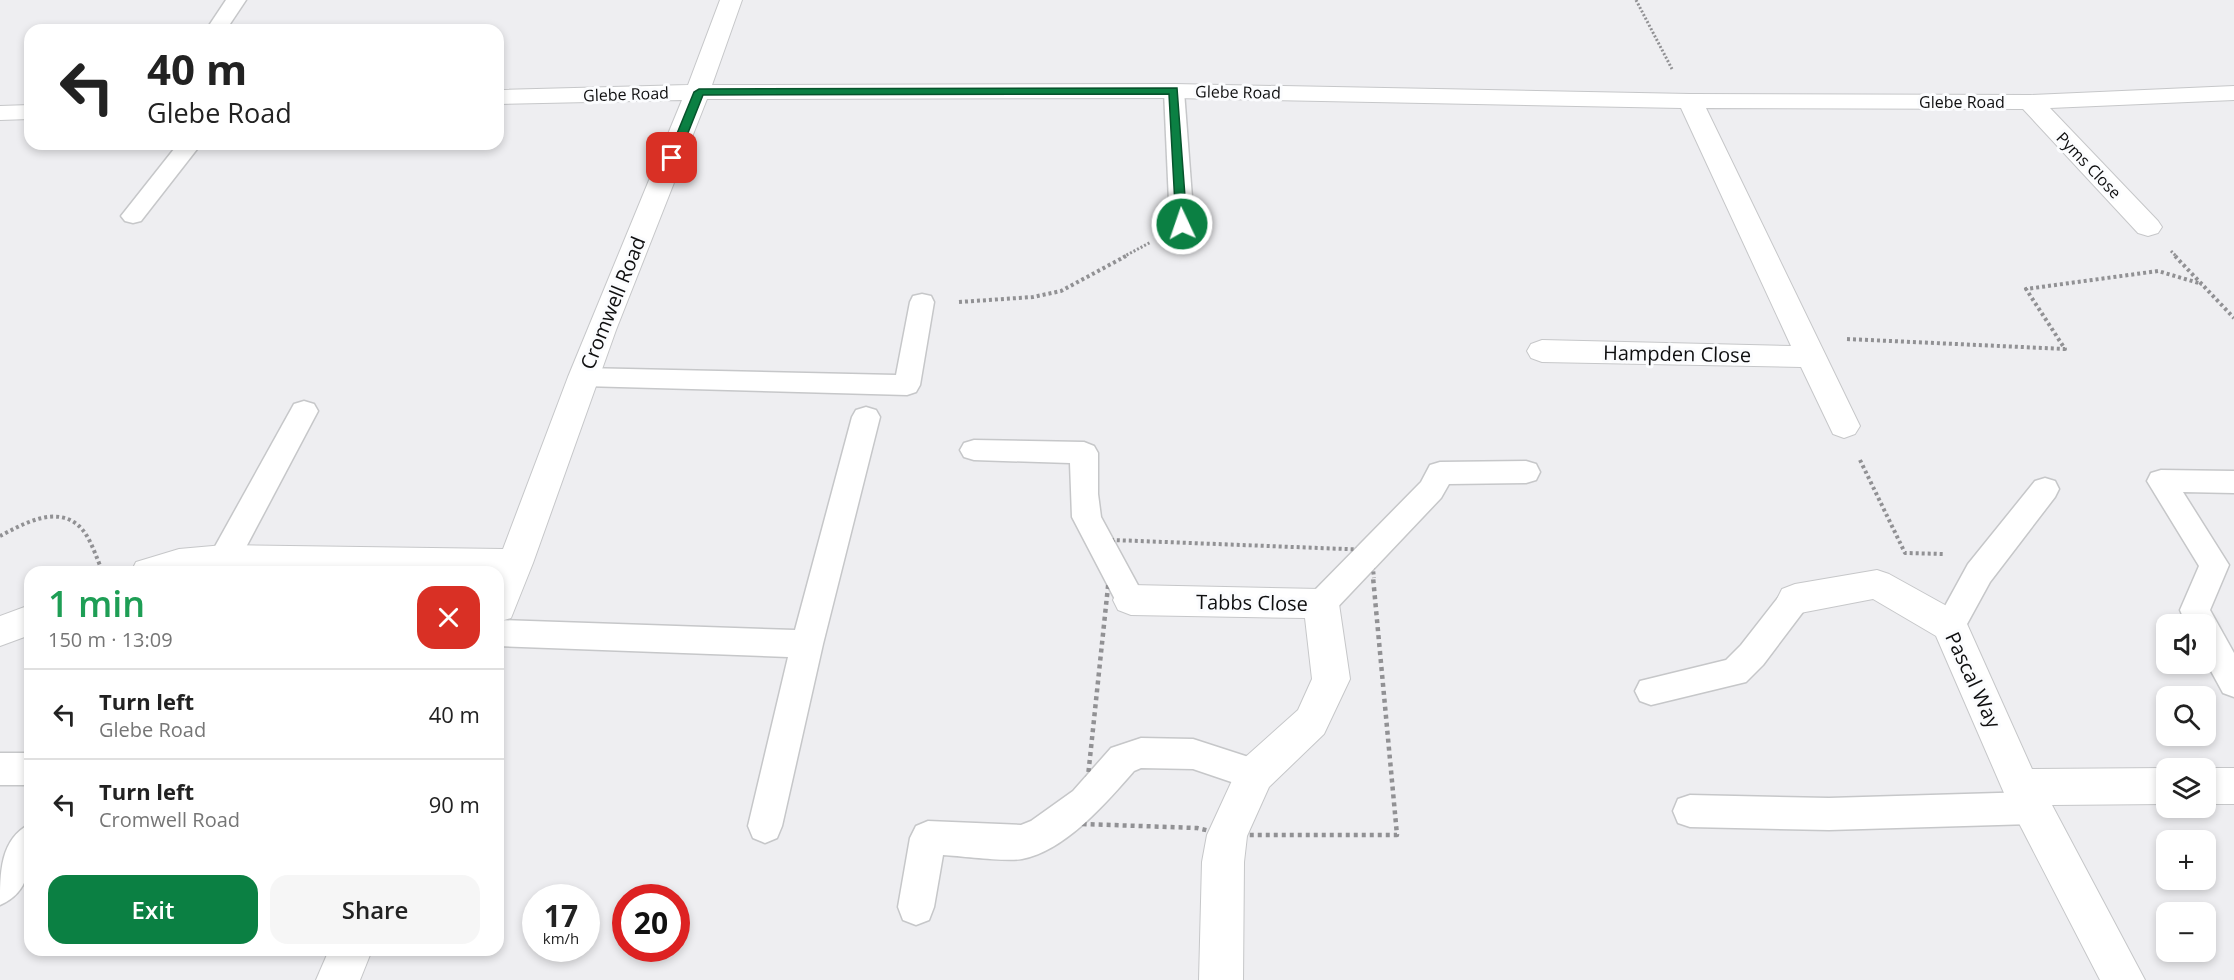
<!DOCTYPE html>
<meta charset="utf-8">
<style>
:root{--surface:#fff;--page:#f6f6f6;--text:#222;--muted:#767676;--line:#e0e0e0;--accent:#0b8043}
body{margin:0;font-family:"Open Sans",sans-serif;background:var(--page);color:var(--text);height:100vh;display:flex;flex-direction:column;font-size:22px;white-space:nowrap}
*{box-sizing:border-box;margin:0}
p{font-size:20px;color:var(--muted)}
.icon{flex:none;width:33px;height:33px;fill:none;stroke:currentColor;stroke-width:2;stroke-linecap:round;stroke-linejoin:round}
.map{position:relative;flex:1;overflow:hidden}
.details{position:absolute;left:24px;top:566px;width:480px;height:390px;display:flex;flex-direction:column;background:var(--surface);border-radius:18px;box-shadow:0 3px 9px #0003}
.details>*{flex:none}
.hud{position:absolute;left:24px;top:24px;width:480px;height:126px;border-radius:18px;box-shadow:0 3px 9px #0003;background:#fff;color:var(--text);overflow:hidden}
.controls{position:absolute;left:2156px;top:614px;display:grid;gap:12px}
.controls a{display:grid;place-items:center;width:60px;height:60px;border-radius:12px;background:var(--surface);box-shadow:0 3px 9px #0003;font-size:30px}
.speed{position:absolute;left:522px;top:884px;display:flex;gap:12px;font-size:30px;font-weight:700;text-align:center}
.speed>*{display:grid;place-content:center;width:78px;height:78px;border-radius:50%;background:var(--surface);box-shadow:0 3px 9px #0003;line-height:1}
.speed small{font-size:15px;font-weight:400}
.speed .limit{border:9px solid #d22;background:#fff;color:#111}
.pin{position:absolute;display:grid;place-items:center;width:51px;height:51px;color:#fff;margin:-26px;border-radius:12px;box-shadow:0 3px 9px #0006}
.me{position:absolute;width:66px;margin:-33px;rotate:357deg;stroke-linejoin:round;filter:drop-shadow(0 0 4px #0008)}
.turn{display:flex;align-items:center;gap:21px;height:126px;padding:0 24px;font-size:27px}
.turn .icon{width:78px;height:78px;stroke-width:2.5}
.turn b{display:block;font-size:42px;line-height:51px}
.round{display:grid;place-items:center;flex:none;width:63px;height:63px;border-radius:18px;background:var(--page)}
.summary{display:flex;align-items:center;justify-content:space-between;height:102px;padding:0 24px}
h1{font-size:36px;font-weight:600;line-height:45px;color:#1e9e55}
.button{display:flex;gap:12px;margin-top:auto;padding:12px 24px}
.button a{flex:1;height:69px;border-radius:18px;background:var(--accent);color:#fff;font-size:24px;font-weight:600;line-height:69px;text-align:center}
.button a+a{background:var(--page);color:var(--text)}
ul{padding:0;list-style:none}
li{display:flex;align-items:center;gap:18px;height:90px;padding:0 24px;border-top:2px solid var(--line)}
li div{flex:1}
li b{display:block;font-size:22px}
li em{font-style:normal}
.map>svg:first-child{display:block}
</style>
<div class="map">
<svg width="2234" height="980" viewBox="0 0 2234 980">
<rect width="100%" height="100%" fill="#eeeef1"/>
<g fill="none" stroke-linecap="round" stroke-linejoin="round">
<g stroke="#c6c7c9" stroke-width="3">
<g id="lane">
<path d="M226,0h20l-20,30h-20z"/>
<path d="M1174,85l7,2 3,4 10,133 -4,5 -8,3 -8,-3 -4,-5 -6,-133 3,-4z"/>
<path d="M178,144h23l-60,77 -8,2 -8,-2 -4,-5 4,-5z"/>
<path d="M922,294l9,2 3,6 -14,83 -4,7 -9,3 -324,-9 -9,-2 -4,-7 4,-7 9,-2 313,7 14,-73 3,-6z"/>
<path d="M304,401l10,3 4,7 -83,157 -11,3 -11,-3 -4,-9 4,-9 81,-146z"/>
<path d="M866,407l10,3 4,7 -57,227 -41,182 -5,12 -12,5 -12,-5 -5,-12 40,-169 -290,-11v-26l297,10 57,-213 4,-7z"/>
<path d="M974,440l110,2 10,4 4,7v41l3,23 45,83 -4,9 -11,4 -11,-4 -48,-92 -2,-54 -96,-3 -10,-3 -4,-7 4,-7z"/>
<path d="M1526,461l10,3 4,8 -4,8 -10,3 -77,1 -8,14 -109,115 -11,4 -11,-4 -4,-9 4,-9 111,-113 9,-17 10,-3z"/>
<path d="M2161,470l73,1v22l-51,-1 46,73 -19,45 24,43v44l-11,-4 -18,-33v-36h-19l-6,-14 19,-44 -52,-85 4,-8z"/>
<path d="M2045,478l10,3 4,8 -4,8 -65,85 -29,53 -11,4 -11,-4 -5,-9 34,-62 67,-83z"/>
<path d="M1795,586l11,4 4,9 -4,9 -43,57 -17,17 -95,23 -11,-4 -5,-10 5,-10 86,-21 15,-15 43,-55z"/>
<path d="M1141,738l52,1 74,24 5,11 -5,11 -12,5 -62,-21 -52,-1 -7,3c-27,31 -69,80 -112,88 -18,3 -59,-3 -79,-4l-9,52 -5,13 -13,5 -13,-5 -5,-13 12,-69 6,-12 12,-5 93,4 10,-4 42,-30 38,-43z"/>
<rect x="0" y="753" width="30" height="32"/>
<path d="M2032,792l12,5 5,11 -5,11 -12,5 -203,6 -139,-3 -12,-4 -5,-12 5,-12 12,-4 139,3z"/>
<path d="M30,824c0,32 5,66 -30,81 0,-32 0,-66 30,-81z"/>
</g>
</g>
<g stroke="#c6c7c9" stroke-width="2">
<g id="street">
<path d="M720,0h22l-30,85 462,-1 516,10 340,1 204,-9v14l-184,8 108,113 4,6 -4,6 -10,3 -10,-3 -115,-124 -317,-1 154,318 -5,8 -11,4 -11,-4 -32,-67 -259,-5 -11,-4 -4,-7 4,-7 11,-4 249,6 -110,-238 -507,-10 -467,1 -91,231 -83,233 -22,55 -13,4v-50h-367l5,-10 43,-13 45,-4 279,4 65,-172 114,-277 -184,4v-14l190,-5z"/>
<path d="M30,105v14l-30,1v-14z"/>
<path d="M1877,570l12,4 74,41 69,154 134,-1h1l-1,36 -114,1 93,175h-45l-93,-180 -71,-164 -63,-37 -78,15 -13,-5 -5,-10 5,-10 13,-5z"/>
<path d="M1131,585l190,4 13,5 5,10 11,75 -26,55 -55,53 -22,49 -3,26 -1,118h-44l3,-118 5,-27 34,-74 57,-51 14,-31 -7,-61 -174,-3 -13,-5 -5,-10 5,-10z"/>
<path d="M30,605v30l-30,11v-30z"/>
<path d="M2204,768h30v36h-29z"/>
<path d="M329,950h43l-12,30h-44z"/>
</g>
</g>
<g stroke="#919194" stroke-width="3" stroke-dasharray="2 2" stroke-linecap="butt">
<path d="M1636,0l36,69"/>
<path d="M2171,251l6,6"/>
<path d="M1123,257l28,-15"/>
</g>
<g stroke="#919194" stroke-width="4" stroke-dasharray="3 3" stroke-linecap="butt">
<path d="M2175,256l59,62"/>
<path d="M959,302l74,-5 28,-6 65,-35"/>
<path d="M1847,339l218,10 -39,-60 132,-18 44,13"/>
<path d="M1860,460l45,93 39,1"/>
<path d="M0,536c23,-12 56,-31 79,-10 12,11 17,32 24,46"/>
<path d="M1109,578l4,-38 258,10 3,28"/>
</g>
<path stroke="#919194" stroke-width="4.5" stroke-dasharray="4 4" stroke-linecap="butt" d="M1109,577l-26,247 114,4 30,7h170l-24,-258"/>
<use href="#lane" fill="#fff" fill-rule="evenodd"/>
<use href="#street" fill="#fff" fill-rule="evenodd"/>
</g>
<path fill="#0b8043" stroke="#07532c" stroke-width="1.5" d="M1177,88l10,136 -5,4 -6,-4 -7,-130 -466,1 -25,63 -6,3 -5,-3 27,-66 5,-3z"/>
<g text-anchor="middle" stroke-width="6" stroke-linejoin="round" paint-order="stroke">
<g font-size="16" fill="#0f0f10" stroke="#fbfcfe">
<text transform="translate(1238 92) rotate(1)" y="6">Glebe Road</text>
<text transform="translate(626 94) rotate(-2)" y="6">Glebe Road</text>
<text x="1962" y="108">Glebe Road</text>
<text transform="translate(2089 165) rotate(46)" y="6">Pyms Close</text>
</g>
<g font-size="20" fill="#0f0f10" stroke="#fbfcfe">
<text transform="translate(613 303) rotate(-68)" y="7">Cromwell Road</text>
<text transform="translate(1677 354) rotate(1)" y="7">Hampden Close</text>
<text transform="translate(1252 603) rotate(1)" y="7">Tabbs Close</text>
<text transform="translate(1973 680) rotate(65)" y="7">Pascal Way</text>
</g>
</g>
</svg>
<div class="controls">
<a><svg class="icon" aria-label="sound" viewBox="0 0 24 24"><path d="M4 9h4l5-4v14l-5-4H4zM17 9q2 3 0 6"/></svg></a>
<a><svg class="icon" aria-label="search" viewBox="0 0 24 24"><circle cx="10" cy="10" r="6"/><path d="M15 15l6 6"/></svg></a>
<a><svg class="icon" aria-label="layers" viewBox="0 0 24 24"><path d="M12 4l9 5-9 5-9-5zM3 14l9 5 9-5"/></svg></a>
<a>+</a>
<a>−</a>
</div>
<div class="speed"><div>17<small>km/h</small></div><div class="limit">20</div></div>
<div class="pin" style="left:672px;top:158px;background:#d93025"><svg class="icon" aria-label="arrive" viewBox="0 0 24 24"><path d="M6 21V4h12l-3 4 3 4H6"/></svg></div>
<svg class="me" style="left:1182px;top:224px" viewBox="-20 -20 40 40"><circle r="17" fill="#0b8043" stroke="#fff" stroke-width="3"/><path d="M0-11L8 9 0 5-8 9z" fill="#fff"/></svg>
<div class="hud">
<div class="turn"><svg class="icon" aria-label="left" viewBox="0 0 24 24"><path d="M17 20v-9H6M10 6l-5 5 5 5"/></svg><div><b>40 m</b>Glebe Road</div></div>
</div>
<section class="details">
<div class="summary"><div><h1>1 min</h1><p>150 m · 13:09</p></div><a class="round" style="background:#d93025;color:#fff"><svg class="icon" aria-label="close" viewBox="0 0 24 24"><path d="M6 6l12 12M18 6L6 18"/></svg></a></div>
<ul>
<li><svg class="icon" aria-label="left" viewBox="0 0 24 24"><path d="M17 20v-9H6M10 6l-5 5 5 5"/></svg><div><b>Turn left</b><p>Glebe Road</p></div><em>40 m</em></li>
<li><svg class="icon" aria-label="left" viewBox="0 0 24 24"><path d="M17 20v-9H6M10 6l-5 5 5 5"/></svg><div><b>Turn left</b><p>Cromwell Road</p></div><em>90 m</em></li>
</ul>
<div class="button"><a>Exit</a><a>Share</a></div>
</section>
</div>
